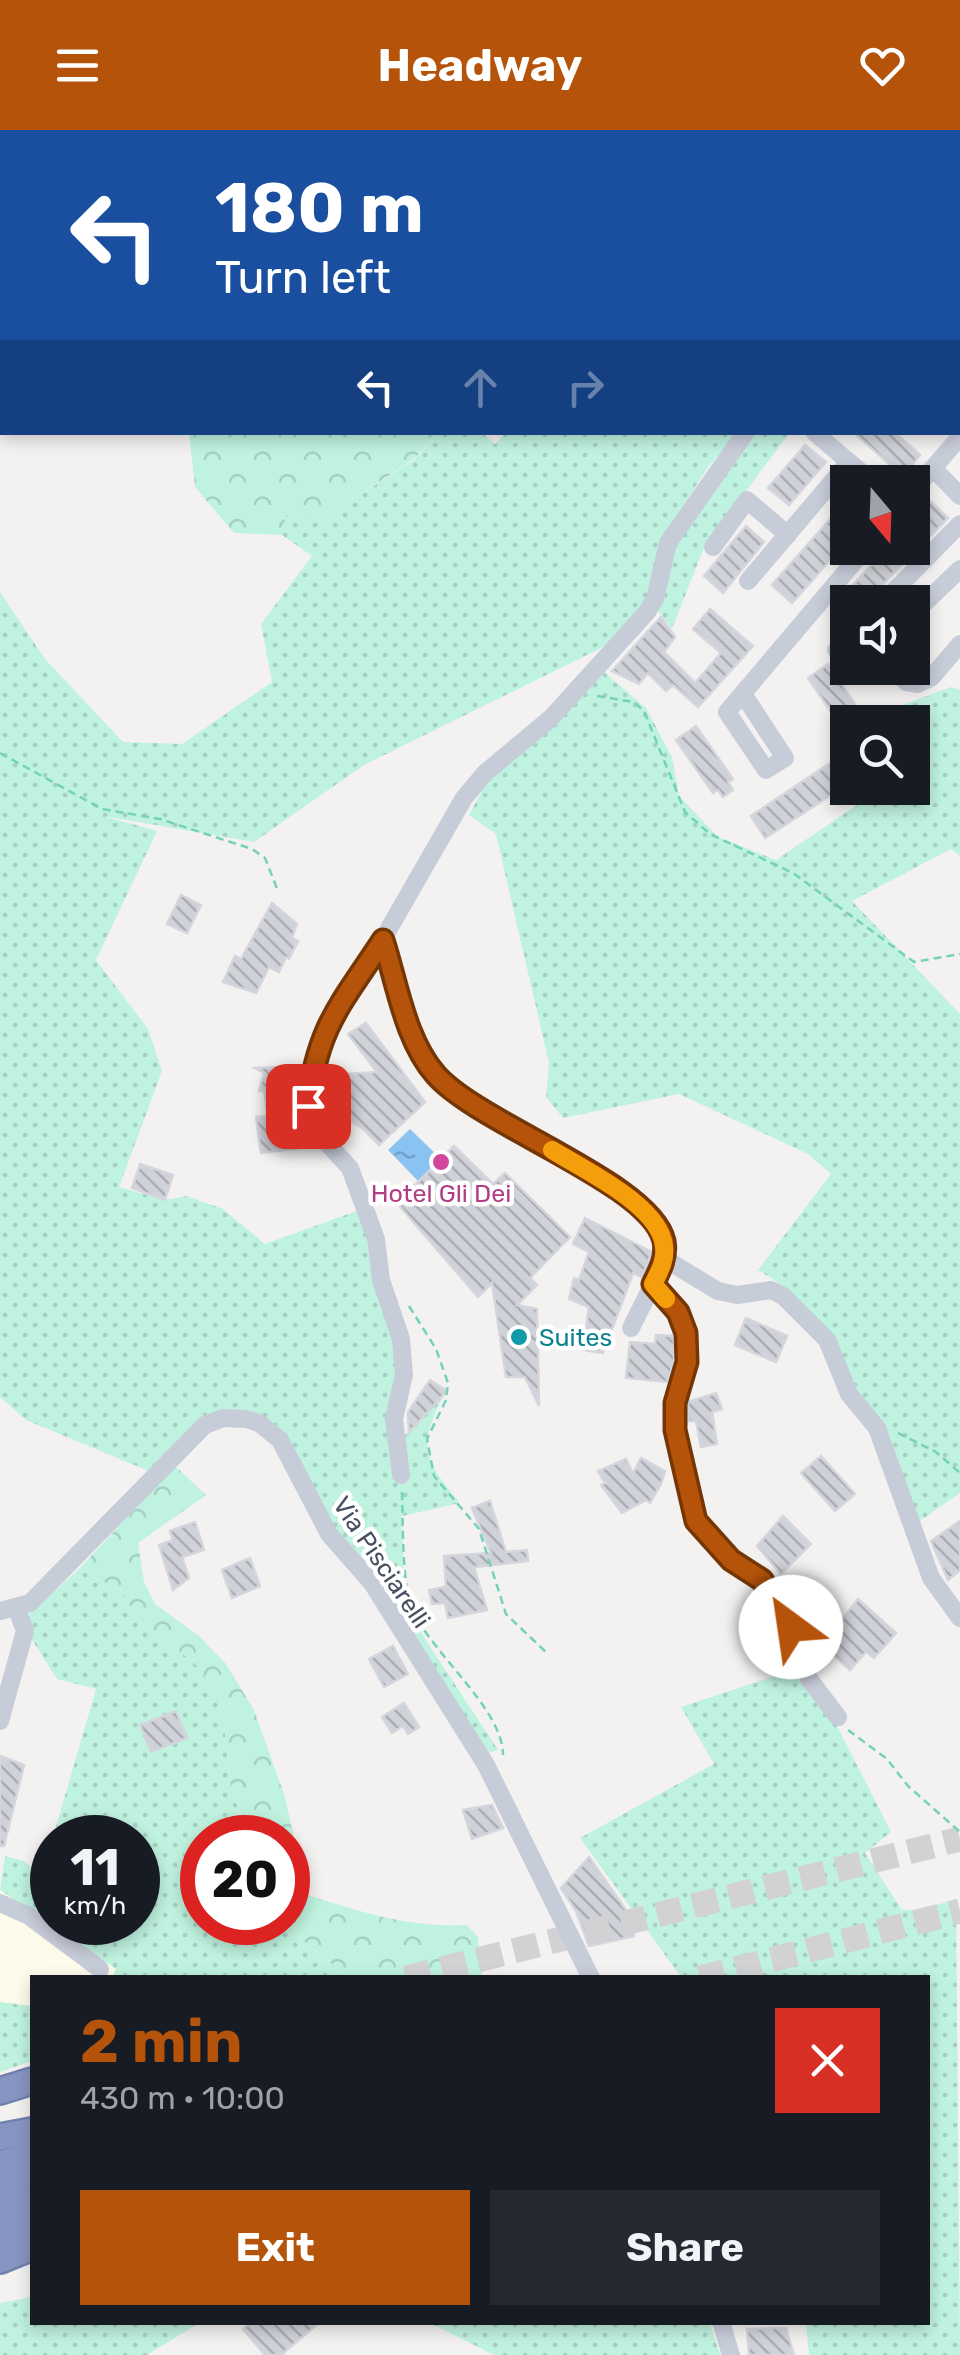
<!DOCTYPE html>
<meta charset="utf-8">
<style>
:root{--surface:#171b24;--page:#242831;--text:#f1f3f6;--muted:#9ea1a6;--accent:#b45309}
body{margin:0;font-family:Rubik,sans-serif;background:var(--page);color:var(--text);height:100vh;display:flex;flex-direction:column;font-size:38px;white-space:nowrap}
*{box-sizing:border-box;margin:0}
p{font-size:32px;color:var(--muted)}
.icon{flex:none;width:55px;height:55px;fill:none;stroke:currentColor;stroke-width:2;stroke-linecap:round;stroke-linejoin:round}
.map{position:relative;flex:1;overflow:hidden}
.drawer{position:absolute;left:30px;top:1845px;width:900px;height:350px;display:flex;flex-direction:column;background:var(--surface);border-radius:0px;box-shadow:0 5px 15px #0003}
.drawer>*{flex:none}
.top-card{position:absolute;left:0px;top:0px;width:960px;height:305px;box-shadow:0 5px 15px #0003;background:#1a4fa0;color:#fff;overflow:hidden}
.needle{width:65px;rotate:161deg}
.fabs{position:absolute;left:830px;top:335px;display:grid;gap:20px}
.fabs a{display:grid;place-items:center;width:100px;height:100px;border-radius:0px;background:var(--surface);box-shadow:0 5px 15px #0003;font-size:50px}
.speed{position:absolute;left:30px;top:1685px;display:flex;gap:20px;font-size:50px;font-weight:700;text-align:center}
.speed>*{display:grid;place-content:center;width:130px;height:130px;border-radius:50%;background:var(--surface);box-shadow:0 5px 15px #0003;line-height:1}
.speed small{font-size:25px;font-weight:400}
.speed .limit{border:15px solid #d22;background:#fff;color:#111}
.pin{position:absolute;display:grid;place-items:center;width:85px;height:85px;color:#fff;margin:-42px;border-radius:20px;box-shadow:0 5px 15px #0006}
.me{position:absolute;width:110px;margin:-55px;rotate:329deg;stroke-linejoin:round;filter:drop-shadow(0 0 8px #0008)}
.turn{display:flex;align-items:center;gap:35px;height:210px;padding:0 50px;font-size:45px}
.turn .icon{width:130px;height:130px;stroke-width:2.5}
.turn b{display:block;font-size:70px;line-height:85px}
.lanes{display:flex;align-items:center;height:95px;padding:0 50px;background:#0003;justify-content:center;gap:50px;direction:ltr}
.lanes .off{opacity:.35}
.round{display:grid;place-items:center;flex:none;width:105px;height:105px;border-radius:0px;background:var(--page)}
.summary{display:flex;align-items:center;justify-content:space-between;height:170px;padding:0 50px}
h1{font-size:60px;font-weight:700;line-height:75px;color:var(--accent)}
.action{display:flex;gap:20px;margin-top:auto;padding:20px 50px}
.action a{flex:1;height:115px;border-radius:0px;background:var(--accent);color:#fff;font-size:40px;font-weight:700;line-height:115px;text-align:center}
.action a+a{background:var(--page);color:var(--text)}
header{display:flex;justify-content:space-between;align-items:center;height:130px;padding:0 50px;background:var(--accent);color:#fff;font-size:45px;font-weight:700}
.map>svg:first-child{display:block}
</style>
<header><svg class="icon" aria-label="menu" viewBox="0 0 24 24"><path d="M4 6h16M4 12h16M4 18h16"/></svg>Headway<svg class="icon" aria-label="heart" viewBox="0 0 24 24"><path d="M12 20l-8-8c-3-5 5-10 8-4 3-6 11-1 8 4z"/></svg></header>
<div class="map">
<svg width="960" height="2225" viewBox="0 0 960 2225">
<defs>
<pattern id="grass-dots" width="8" height="8" patternUnits="userSpaceOnUse" patternTransform="scale(2.5)"><rect width="8" height="8" fill="#bff2df"/><path d="M2 2h.1M6 6h.1" fill="none" stroke="#a6d1c2" stroke-width="1.8" stroke-linecap="round"/></pattern>
<pattern id="forest-crowns" width="20" height="18" patternUnits="userSpaceOnUse" patternTransform="scale(2.5)"><rect width="20" height="18" fill="#bff2df"/><path d="M2 6a3 3 0 1 1 6 0M12 15a3 3 0 1 1 6 0" fill="none" stroke="#a6d1c2"/></pattern>
<pattern id="water-ripples" width="26" height="14" patternUnits="userSpaceOnUse" patternTransform="scale(2.5)"><rect width="26" height="14" fill="#8ac3f1"/><path d="M2 4q2-2 4 0t4 0M15 11q2-2 4 0t4 0" fill="none" stroke="#73a1c7"/></pattern>
<pattern id="building-back-hatch" width="6" height="6" patternUnits="userSpaceOnUse" patternTransform="scale(2.5)"><rect width="6" height="6" fill="#d0d2d9"/><path d="M-1 5l2 2M0 0l6 6M5-1l2 2" fill="none" stroke="#abadb3"/></pattern>
</defs>
<rect width="100%" height="100%" fill="#f4f2f1"/>
<path fill="#fdfceb" d="M0,1760l116,79 -3,8 -81,1v28l-32,-4z"/>
<g fill="url(#grass-dots)">
<path d="M507,302l230,1 -29,34 -46,72 -12,58 -47,50 -239,118 -110,77 -151,-26 54,15 -61,129 52,69 14,42 -43,116 46,13 22,-4 36,13 42,35 97,-35 11,73 21,52 7,37 -4,73 47,-49c-27,51 -20,66 16,108l-58,13 2,84 8,19 86,131 -11,3 -156,-226 -59,-103 -17,-12 -29,-2 -75,62 -125,-52 -26,-23v-805l45,67 78,83 59,2 90,-62 -11,-58 51,-68 -30,-21 4,-20 39,3 90,-59 24,-26h43l13,11z"/>
<path d="M754,303h35l-86,117 -31,79 -14,-18 18,-68z"/>
<path d="M604,542l42,36 26,49 7,39 39,41 58,23 106,-72h30v-66h-43l9,-8 73,-27 9,3v166l-9,-7 -99,52 108,113v479l-43,30 -34,-88 2,-11c-31,-26 -36,-60 -58,-92 -17,-25 -43,-47 -69,-62l73,-96 -23,-20 -129,-60 -116,24 -17,-21 3,-34 -53,-229 -27,-19 16,-30z"/>
<path d="M79,1439l42,22 23,37 48,32 29,36 9,86 17,55 -45,1v84l80,1 65,54h-234l3,-8 -116,-79 5,-34 19,5 18,15 10,-36v82h86v-84l-85,-1 43,-148 -39,-10 -28,-44v-21z"/>
<path d="M799,1538l36,54 56,110 -26,21 37,57h18l36,-11 4,456h-151l-3,-32 122,-1v-344l-247,-1 -101,-139 134,-74 -33,-57z"/>
<path d="M0,1872l32,4v55l-32,11z"/>
<path d="M32,2167v25l167,1 -52,32h-147v-52z"/>
<path d="M430,2193h280l10,32h-226z"/>
</g>
<g fill="url(#forest-crowns)">
<path d="M189,303v-1l250,1 -24,25 -90,60 -39,-3 -4,20 -48,-2 -39,-46z"/>
<path d="M175,1336l31,29 -68,48 6,39 11,22 43,31 28,29 28,46 31,87 10,45 -5,33 6,16c58,19 110,37 171,34l11,12 4,40h-135l-65,-54 6,-1v-84l-41,-1 -17,-55 -9,-86 -29,-36 -48,-32 -23,-37 -42,-22z"/>
</g>
<path fill="url(#water-ripples)" d="M410,999l31,30 -22,23 -31,-32z"/>
<g fill="url(#building-back-hatch)" stroke="#d5d5dd" stroke-width="2.5">
<path d="M853,302h41l26,23 -17,21z"/>
<path d="M805,315l21,17 -37,43 -21,-17z"/>
<path d="M848,369v41l-56,63 -20,-18z"/>
<path d="M930,371l18,17 -74,75 -3,9h-20l-8,-7 45,-47h24v-28z"/>
<path d="M746,396l18,16 -41,51 -19,-17z"/>
<path d="M710,479l43,37 -55,61 -25,-22 -7,6 -18,-18 -9,11 -27,-13 49,-54 14,20 -11,15 31,31 26,-30 -28,-24z"/>
<path d="M828,534l31,46 -5,4 7,8 -22,2 -31,-46z"/>
<path d="M696,596l37,53 -5,3 5,8 -10,7 -5,-7 -5,3 -37,-53z"/>
<path d="M848,621v33l-83,54 -14,-22z"/>
<path d="M181,765l20,10 -14,28 -20,-9z"/>
<path d="M272,773l25,21 -5,14 6,3 -9,18 -3,-2 -7,15 -10,-5 -13,26 -33,-11 12,-26 6,3z"/>
<path d="M366,893l59,79 -46,43 -17,-17 -41,-23 25,-31 31,-2 -29,-38z"/>
<path d="M284,937l2,18 -5,-3 21,66 -41,5 -5,-36 12,-1 -4,-25h-5l5,-18 -9,-5z"/>
<path d="M454,1016l39,38 12,-11 65,64 -40,41 7,7 -20,20 20,4 2,97 -14,-29h-19l-14,-94 -14,14 -81,-94z"/>
<path d="M140,1034l33,11 -8,25 -33,-12z"/>
<path d="M585,1088l67,34 -10,25 -9,-4 -30,80 -20,-3 6,-43 -20,-8 5,-21 5,2 10,-28 -16,-8z"/>
<path d="M746,1188l41,18 -11,26 -41,-17z"/>
<path d="M656,1205l18,1v24l-6,22 -42,-4 4,-36 25,2z"/>
<path d="M430,1250l17,11 -38,41 -1,-20z"/>
<path d="M716,1263l6,16 -10,3 5,32 -16,3 -5,-26h-8v-19z"/>
<path d="M821,1326l34,38 -20,17 -34,-38z"/>
<path d="M641,1328l24,13 -4,13 -11,19 -4,-3 -24,13 -21,-28 4,-2 -7,-12 28,-12 7,15z"/>
<path d="M490,1371l16,51 21,-2 1,11 -54,6 13,43 -39,8 -3,-15 -13,1 -3,-14 17,-3 -2,-31 47,-3 -19,-45z"/>
<path d="M783,1386l28,28 -30,30 -24,-28z"/>
<path d="M960,1391v49l-12,10 -17,-39z"/>
<path d="M195,1392l9,28 -22,7 7,21 -16,12 -14,-45 14,-5 -3,-9z"/>
<path d="M250,1428l10,28 -28,12 -10,-28z"/>
<path d="M858,1469l38,34 -22,25 -8,-6 -16,18 -28,-25z"/>
<path d="M393,1516l15,28 -24,13 -15,-28z"/>
<path d="M404,1573l15,24 -11,7 -5,-8 -11,7 -10,-16z"/>
<path d="M176,1581l11,27 -36,14 -11,-27z"/>
<path d="M0,1626l24,9 -20,81h-4z"/>
<path d="M492,1675l11,23 -31,11 -9,-29z"/>
<path d="M589,1727l39,56 6,23 -45,10 -13,-35 -15,-23z"/>
<path d="M250,2192h70l-39,33h-16l-22,-26z"/>
<path d="M786,2198l8,27h-45l-2,-26z"/>
</g>
<g fill="none" stroke-linecap="round" stroke-linejoin="round">
<g stroke="#d2d1d4" stroke-width="25" stroke-dasharray="25 12" stroke-linecap="butt">
<path d="M406,1848l554,-139"/>
<path d="M700,1848l260,-67"/>
</g>
<g stroke="#7280ae" stroke-width="30">
<g id="highway">
<path d="M0,1961l32,-10"/>
<path d="M0,2007l32,-6"/>
<path d="M0,2034l32,-9"/>
<path d="M0,2057l32,-10"/>
<path d="M0,2082l32,-9"/>
<path d="M0,2107l32,-11"/>
<path d="M0,2130l32,-13"/>
</g>
</g>
<g stroke="#75d2ba" stroke-width="2.5" stroke-dasharray="8 5" stroke-linecap="butt">
<path d="M947,2l1,-2"/>
<path d="M0,40l2,-2"/>
<path d="M597,566l37,6 10,9 41,101 25,22 83,39 121,89 46,-8"/>
<path d="M0,623l102,56 58,10 92,30 13,9 13,33"/>
<path d="M409,1176l27,43 12,34 -2,17 -19,39 7,37 45,53 27,85 43,41"/>
<path d="M898,1303l38,19 24,21"/>
<path d="M402,1362c1,29 0,94 10,117 20,45 91,100 91,146"/>
<path d="M848,1600l39,29 21,27 52,46"/>
</g>
<g stroke="#c7ccd9" stroke-width="18">
<path d="M426,0l2,2"/>
<path d="M785,0l1,2"/>
<path d="M870,0l1,2"/>
<path d="M296,2l3,-2"/>
<path d="M447,2l2,-2"/>
<path d="M958,18h2"/>
<path d="M958,83l2,1"/>
<path d="M814,302l35,30"/>
<path d="M933,338l27,28"/>
<path d="M912,362l48,-55"/>
<path d="M713,417l34,-47 41,35"/>
<path d="M748,451l101,-119 24,20"/>
<path d="M883,472l77,-78"/>
<path d="M912,485l48,-46"/>
<path d="M836,520l12,-12"/>
<path d="M892,538l14,14 12,2 14,-7 28,-33"/>
<path d="M743,564l42,64 -19,12 -39,-58 139,-164"/>
<path d="M383,809c14,44 22,101 53,136 44,50 214,108 228,166 3,16 -4,29 -11,43l25,29 8,20 1,29 -12,41v27l22,91 34,39 40,31 20,36 18,52 29,38"/>
<path d="M665,1129l53,32 19,4 34,-5 12,6 44,44 22,54 28,34 54,150 29,40"/>
<path d="M631,1198l22,-44"/>
<path d="M401,1345l-7,-56 10,-44 -3,-36 -20,-59 -5,-41 -26,-71 -36,-39 -6,-23 7,-48 21,-52 47,-67 81,-141 21,-25 66,-55 96,-106 8,-13 13,-56 78,-111"/>
<path d="M0,1481l30,-8 175,-178 18,-7 23,1 13,4 21,17 49,94 43,49 114,182 105,213"/>
<path d="M0,1591l25,-90 -8,-22"/>
<path d="M0,1773l29,13 71,53"/>
<path d="M721,2192l10,33"/>
</g>
<use href="#highway" stroke="#8795c2" stroke-width="25"/>
</g>
<g fill="none" stroke-linecap="round" stroke-linejoin="round">
<g stroke="#753606" stroke-width="25">
<path id="route" d="M308,976c9,-80 34,-103 75,-166 14,43 22,100 53,135 44,50 215,108 228,166 3,16 -4,29 -11,43l25,28 8,21 1,29 -12,41v27l21,91 35,39 31,20 29,47"/>
</g>
<use href="#route" stroke="#b45309" stroke-width="18"/>
<path stroke="#f59e0b" stroke-width="18" d="M552,1020c32,20 109,56 112,97 2,14 -5,25 -11,37l13,15"/>
</g>
<circle fill="#d1479c" stroke="#fff" stroke-width="4" cx="441" cy="1032" r="10"/>
<circle fill="#0f9aa8" stroke="#fff" stroke-width="4" cx="519" cy="1207" r="10"/>
<g text-anchor="middle" stroke-width="9" stroke-linejoin="round" paint-order="stroke">
<g font-size="25" fill="#b23c85" stroke="#fff">
<text x="441" y="1072">Hotel Gli Dei</text>
</g>
<g font-size="25" fill="#0d838f" stroke="#fff" text-anchor="start">
<text x="539" y="1216">Suites</text>
</g>
<g font-size="25" fill="#484f60" stroke="#fff">
<text transform="translate(382 1432) rotate(56)" y="9">Via Pisciarelli</text>
</g>
</g>
</svg>
<div class="fabs">
<a><svg class="needle" viewBox="-14 -14 28 28"><path d="M0-13l5 13h-10z" fill="#e53935"/><path d="M0 13l5-13h-10z" fill="#9ea1a6"/></svg></a>
<a><svg class="icon" aria-label="sound" viewBox="0 0 24 24"><path d="M4 9h4l5-4v14l-5-4H4zM17 9q2 3 0 6"/></svg></a>
<a><svg class="icon" aria-label="search" viewBox="0 0 24 24"><circle cx="10" cy="10" r="6"/><path d="M15 15l6 6"/></svg></a>
</div>
<div class="speed"><div>11<small>km/h</small></div><div class="limit">20</div></div>
<div class="pin" style="left:308px;top:976px;background:#d93025"><svg class="icon" aria-label="arrive" viewBox="0 0 24 24"><path d="M6 21V4h12l-3 4 3 4H6"/></svg></div>
<svg class="me" style="left:791px;top:1497px" viewBox="-20 -20 40 40"><circle r="19" fill="#fff"/><path d="M0-13L10 11 0 6-10 11z" fill="#b45309"/></svg>
<div class="top-card">
<div class="turn"><svg class="icon" aria-label="left" viewBox="0 0 24 24"><path d="M17 20v-9H6M10 6l-5 5 5 5"/></svg><div><b>180 m</b>Turn left</div></div>
<div class="lanes"><svg class="icon" aria-label="left" viewBox="0 0 24 24"><path d="M17 20v-9H6M10 6l-5 5 5 5"/></svg><svg class="icon off" aria-label="ahead" viewBox="0 0 24 24"><path d="M12 20V5M6 11l6-6 6 6"/></svg><svg class="icon off" aria-label="right" viewBox="0 0 24 24"><path d="M7 20v-9h11M14 6l5 5-5 5"/></svg></div>
</div>
<section class="drawer">
<div class="summary"><div><h1>2 min</h1><p>430 m · 10:00</p></div><a class="round" style="background:#d93025;color:#fff"><svg class="icon" aria-label="close" viewBox="0 0 24 24"><path d="M6 6l12 12M18 6L6 18"/></svg></a></div>
<div class="action"><a>Exit</a><a>Share</a></div>
</section>
</div>
